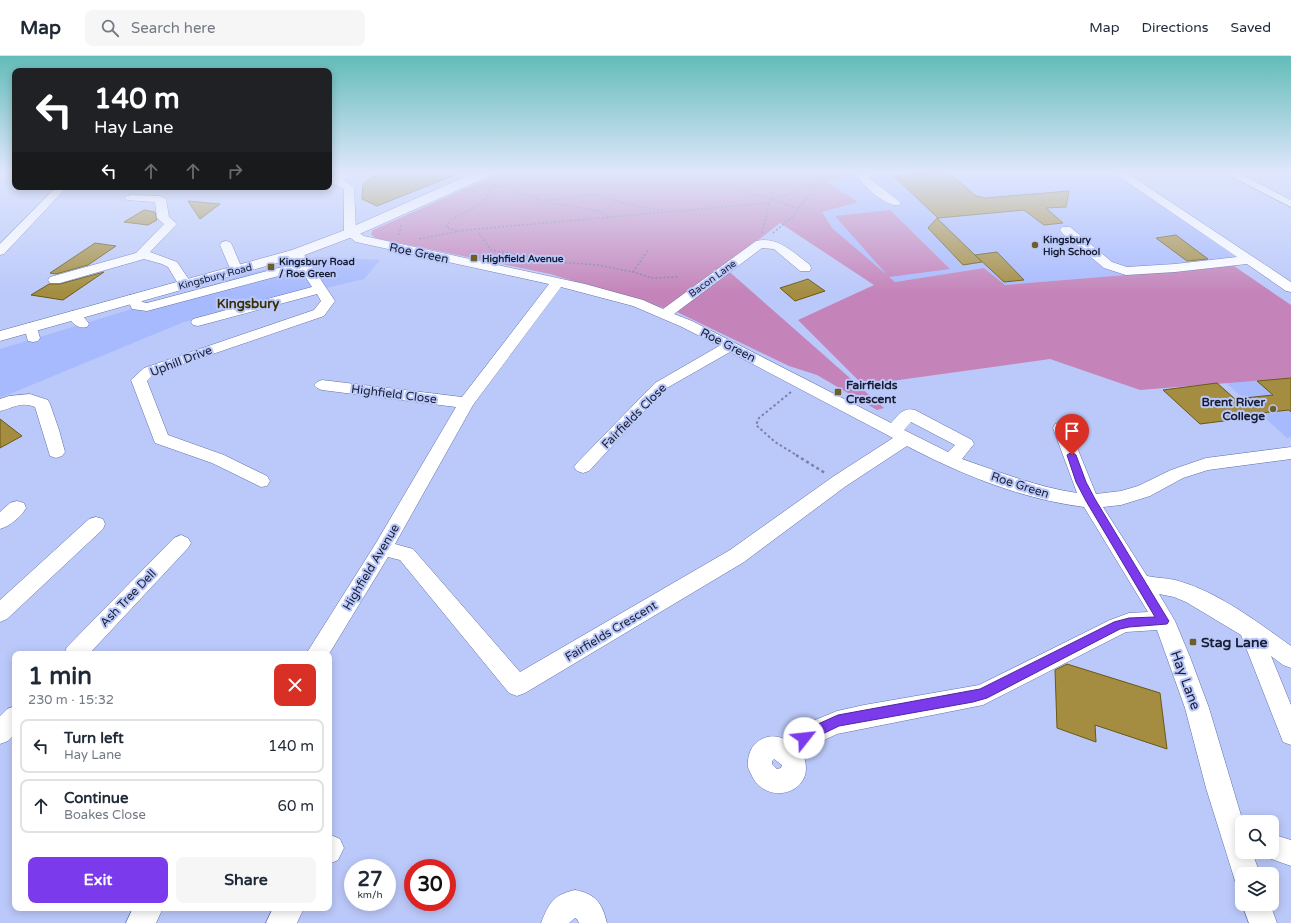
<!DOCTYPE html>
<meta charset="utf-8">
<style>
:root{--surface:#fff;--page:#f6f6f7;--text:#1f2937;--muted:#747a83;--line:#e0e1e3;--accent:#7c3aed}
body{margin:0;font-family:"Varela Round",sans-serif;background:var(--page);color:var(--text);height:100vh;display:flex;flex-direction:column;font-size:15px;white-space:nowrap}
*{box-sizing:border-box;margin:0}
p{font-size:13px;color:var(--muted)}
.icon{flex:none;width:22px;height:22px;fill:none;stroke:currentColor;stroke-width:2;stroke-linecap:round;stroke-linejoin:round}
.map{position:relative;flex:1;overflow:hidden}
.panel{position:absolute;left:12px;top:595px;width:320px;height:260px;display:flex;flex-direction:column;background:var(--surface);border-radius:8px;box-shadow:0 2px 10px #0003}
.panel>*{flex:none}
.banner{position:absolute;left:12px;top:12px;width:320px;height:122px;border-radius:8px;box-shadow:0 2px 10px #0003;background:#202124;color:#fff;overflow:hidden}
.buttons{position:absolute;left:1235px;top:759px;display:grid;gap:8px}
.buttons a{display:grid;place-items:center;width:44px;height:44px;border-radius:8px;background:var(--surface);box-shadow:0 2px 10px #0003;font-size:20px}
.speed{position:absolute;left:344px;top:803px;display:flex;gap:8px;font-size:20px;font-weight:700;text-align:center}
.speed>*{display:grid;place-content:center;width:52px;height:52px;border-radius:50%;background:var(--surface);box-shadow:0 2px 10px #0003;line-height:1}
.speed small{font-size:10px;font-weight:400}
.speed .limit{border:6px solid #d22;background:#fff;color:#111}
.pin{position:absolute;display:grid;place-items:center;width:34px;height:34px;color:#fff;margin:-41px -17px;border-radius:50% 50% 50% 0;rotate:-45deg;box-shadow:0 0 4px #0007}
.pin .icon{rotate:45deg}
.me{position:absolute;width:44px;margin:-22px;rotate:61deg;stroke-linejoin:round;filter:drop-shadow(0 0 3px #0008)}
.turn{display:flex;align-items:center;gap:14px;height:84px;padding:0 16px;font-size:18px}
.turn .icon{width:52px;height:52px;stroke-width:2.5}
.turn b{display:block;font-size:28px;line-height:34px}
.lanes{display:flex;align-items:center;height:38px;padding:0 16px;background:#0003;justify-content:center;gap:20px;direction:ltr}
.lanes .off{opacity:.35}
.round{display:grid;place-items:center;flex:none;width:42px;height:42px;border-radius:8px;background:var(--page)}
.headline{display:flex;align-items:center;justify-content:space-between;height:68px;padding:0 16px}
h1{font-size:24px;font-weight:700;line-height:30px}
.action{display:flex;gap:8px;margin-top:auto;padding:8px 16px}
.action a{flex:1;height:46px;border-radius:8px;background:var(--accent);color:#fff;font-size:16px;font-weight:700;line-height:46px;text-align:center}
.action a+a{background:var(--page);color:var(--text)}
ul{padding:0;list-style:none}
li{display:flex;align-items:center;gap:12px;height:54px;margin:0 8px 6px;padding:0 8px;border:2px solid var(--line);border-radius:8px}
li div{flex:1}
li b{display:block;font-size:15px}
li em{font-style:normal}
header{display:flex;align-items:center;gap:24px;box-sizing:border-box;height:56px;padding:0 20px;background:var(--surface);border-bottom:1px solid var(--line)}
header strong{font-size:19px}
nav{display:flex;gap:22px;margin-inline-start:auto;font-size:14px}
.search{width:280px;height:36px;background:var(--page);display:flex;align-items:center;gap:10px;box-sizing:border-box;padding:0 14px;border-radius:8px;color:var(--muted);font-size:15px}
.map>svg:first-child{display:block}
</style>
<header>
<strong>Map</strong>
<div class="search"><svg class="icon" aria-label="search" viewBox="0 0 24 24"><circle cx="10" cy="10" r="6"/><path d="M15 15l6 6"/></svg>Search here</div>
<nav><a>Map</a><a>Directions</a><a>Saved</a></nav>
</header>
<div class="map">
<svg width="1291" height="867" viewBox="0 0 1291 867">
<rect width="100%" height="100%" fill="#bbc9fa"/>
<g fill="#a8bafe">
<path d="M867,115h242l134,91 -9,4 -229,19 -21,-17 -89,14 -63,-54 -11,-16 37,-10 -31,-20z"/>
<path d="M317,201l63,3 -16,19 -180,43 -184,76v-49l250,-76z"/>
<path d="M1291,319v62l-4,1 -63,-57z"/>
</g>
<path fill="#c484b9" d="M505,115h362l-40,11 31,20 -36,10 10,16 55,47 -52,-59 55,-6 60,59 -61,8 6,5 89,-14 21,17 229,-19 57,39v73l-151,12 -90,-31 -187,26 -65,-65 76,-35 -94,-62 -56,44 160,141 -7,2 -60,-35 -28,-9 -112,-54 -127,-38 -175,-36 -4,-4 2,-4z"/>
<g fill="#a48d40" stroke="#6b5812">
<path d="M381,115h81v1l-85,34 -15,-7 1,-15z"/>
<path d="M948,116l28,24 9,2 84,-7 -3,16 -20,1 17,15 -19,2 -20,-15 -86,8 -44,-42z"/>
<path d="M188,145l32,3 -20,15z"/>
<path d="M144,154l11,2 2,8 -9,5 -24,-3z"/>
<path d="M937,162l45,44 -19,3 -35,-37z"/>
<path d="M1176,179l32,24 -21,2 -31,-23z"/>
<path d="M95,187l21,3 -28,19 -32,9 -6,-1z"/>
<path d="M997,196l27,28 -20,2 -29,-27z"/>
<path d="M104,216l-41,28 -32,-5 18,-11h11z"/>
<path d="M808,223l17,12 -30,10 -15,-13z"/>
<path d="M1291,322v34l-2,-2 -37,4 3,3 -55,7 -37,-34 54,-7 18,16 38,-4 -16,-14z"/>
<path d="M0,363l22,17 -22,12z"/>
<path d="M1067,608l93,29 7,56 -72,-24 1,17 -39,-14 -2,-58z"/>
</g>
<g fill="none" stroke-linecap="round" stroke-linejoin="round">
<g stroke="#616fa6" stroke-width="1">
<g id="minor">
<path d="M346,115h14l-17,9 11,7 2,44 8,5 221,48 58,16 20,9 93,-68c22,-5 38,12 54,24l1,3 -1,3h-10l-26,-22 -12,-1 -88,66 18,7 199,102c8,-8 12,-16 24,-13l57,30 2,4 -12,15c38,13 75,28 115,34l-24,-65 2,-4 6,-2 6,2 2,4 27,66 25,-3 17,-5 33,-16 35,-12 85,-11v12l-83,11 -25,8 -33,18 -29,9 -18,2 44,69c10,2 19,2 28,4 42,11 81,41 116,66v22l-8,-3 -12,-9 20,49v40l-8,-3 -42,-107 -55,-33 -12,-5 -15,-3 16,27 15,36 19,51 34,114 -1,30h10l8,22h-18v12l-6,-2 -30,-96 -21,-80 -28,-78 -31,2 -143,73 -146,29 -17,8 -17,13c16,37 -37,54 -52,19 -2,-4 -4,-8 -3,-12 0,-6 3,-15 8,-19 10,-8 18,-8 29,-4l18,-14 34,-14 27,-6 115,-20 131,-65 19,-7 19,-1 -64,-105c-62,-8 -122,-32 -177,-61l-61,40 -102,76 -219,131 -8,3 -8,-3 -109,-133 -12,-3 -59,97h-23l70,-111 80,-136 -134,-17 -5,-2 -3,-3 3,-3 5,-2 140,17 87,-113 -193,-42 -12,-9v-44l-15,-7v-7l5,1zM561,231l72,19 49,21 37,19 -64,37 -78,80 -3,4 3,4 6,2 6,-2 76,-82 65,-37 163,86 -59,38 -104,74 -210,122 -107,-123 -18,-5 78,-139zM911,366l44,23 -7,7 -44,-22zM774,703l8,6 -1,3 -4,1 -5,-5v-3z"/>
<path d="M866,115h18l-15,7 30,23 2,2 -2,2c-10,3 -36,-18 -40,-27l2,-5z"/>
<path d="M1111,115h13l167,111v10l-5,-1 -39,-27 -72,8 -49,3 -22,-7 -42,-35 -2,-3 2,-3h8l42,35 15,5 48,-3 62,-7z"/>
<path d="M1221,115h14l56,29v7z"/>
<path d="M56,131h11l-63,67 -4,1v-11z"/>
<path d="M131,139l29,1 6,3 3,18 8,7 -27,28 27,10 15,22 -2,3h-10l-12,-20 -6,-3 -18,-5 -84,24h-10l-2,-3 2,-3 86,-24 28,-29 -7,-6 -2,-16 -28,-2 -2,-2 2,-2z"/>
<path d="M226,185l4,1 2,3 11,26 -1,3h-10l-1,-3 -11,-26 2,-3z"/>
<path d="M297,193l4,1 34,51 -11,15 -170,58 -7,7 21,54 56,20 43,21 3,5 -3,5 -6,1 -49,-24 -57,-20 -24,-63 13,-12 170,-58 7,-9 -4,-7 -119,32 -5,-1 -2,-3 2,-3 119,-32 -11,-17 -154,41 -15,-2 -5,-11 2,-3h10l3,7 5,1 150,-40 -6,-10 2,-3z"/>
<path d="M74,255c7,2 11,7 15,13l-2,3c-10,2 -15,-4 -20,-12l2,-3z"/>
<path d="M31,267l5,1 4,14 -2,3 -5,1 -5,-1 -4,-14 2,-3z"/>
<path d="M30,338l18,6 2,4 9,26 6,22 -3,4 -6,2 -6,-2 -15,-49c-14,-6 -22,1 -35,4v-12l9,-3z"/>
<path d="M17,445l7,2 2,5c-5,9 -16,18 -26,21v-17l10,-9z"/>
<path d="M96,461l7,2 2,5 -2,5 -96,90 -7,3v-22l89,-81z"/>
<path d="M181,479l7,3 3,5 -3,5 -99,106h-25l3,-7 107,-109z"/>
<path d="M15,650v28l-7,7 -8,3v-28l7,-7z"/>
<path d="M1272,778l19,6v26l-28,-10 -2,-4h11z"/>
<path d="M331,779l9,4 4,9 -6,12 -9,4v-28z"/>
<path d="M575,834c21,4 27,13 32,33h-28l-2,-4 -2,-1 -6,5h-28c8,-20 12,-28 34,-33z"/>
<path d="M1242,848h28l7,19h-28z"/>
<path d="M133,852h30l-7,15h-30z"/>
<path d="M273,852h31l-7,15h-31z"/>
</g>
</g>
<g stroke="#616fa6" stroke-width="1">
<path id="major" d="M478,115h17l-1,3 -139,62 -53,20 -302,85v-10l292,-81 53,-20z"/>
</g>
<g stroke="#7983a9" stroke-width="1.5" stroke-dasharray="2 2" stroke-linecap="butt">
<path d="M649,115l29,9 15,-9"/>
<path d="M740,115l-11,10 4,6 67,22"/>
<path d="M759,115l15,28"/>
<path d="M498,126l14,-11"/>
<path d="M494,129h-2l17,3 33,13 52,-6 45,12 23,3"/>
<path d="M545,146l54,9 10,6"/>
<path d="M457,175l-11,-4 5,-7 33,-18 8,-16"/>
<path d="M479,177l12,17 68,12 39,3 35,7 19,6 26,-1"/>
<path d="M762,177l7,-30"/>
<path d="M773,177l19,-16 26,-34 15,-8 17,-4"/>
<path d="M399,179l2,-10"/>
<path d="M419,183l47,-9 303,-27 5,-4 44,-16"/>
<path d="M633,216l16,-23"/>
</g>
<path stroke="#7983a9" stroke-width="2" stroke-dasharray="2.5 2.5" stroke-linecap="butt" d="M791,336l-32,26 -3,7 19,17 23,14"/>
<path stroke="#7983a9" stroke-width="2.5" stroke-dasharray="3 3" stroke-linecap="butt" d="M796,399l29,18"/>
<use href="#minor" fill="#fff" fill-rule="evenodd"/>
<use href="#major" fill="#fff" fill-rule="evenodd"/>
</g>
<linearGradient id="sky" x2="0" y2="1"><stop stop-color="#63bcb9"/><stop offset="0.49" stop-color="#e0e7fd"/><stop offset="1" stop-color="#e0e7fd" stop-opacity="0"/></linearGradient>
<rect width="1291" height="237" fill="url(#sky)"/>
<path fill="#7c3aed" stroke="#51269a" d="M1072,396l4,3 10,27 9,17 72,119 2,3 -2,3 -38,3 -9,2 -133,69 -14,4 -134,24 -35,17 -4,-1 -2,-4 2,-5 7,-4 31,-14 142,-26 134,-67 15,-4 26,-1 -69,-116 -10,-19 -9,-27z"/>
<g fill="#6e5e2c" stroke="#bbc9fa" stroke-width="1.5">
<circle cx="1035" cy="189" r="4"/>
<rect x="470" y="198" width="8" height="8" rx="2"/>
<rect x="267" y="207" width="8" height="8" rx="2"/>
<rect x="834" y="332" width="8" height="8" rx="2"/>
<circle cx="1273" cy="353" r="4"/>
<rect x="1189" y="582" width="8" height="8" rx="2"/>
</g>
<g text-anchor="middle" stroke-width="4" stroke-linejoin="round" paint-order="stroke">
<g font-size="10" font-weight="bold" fill="#181d34" stroke="#bbc9fa" text-anchor="start">
<text x="1043" y="187">Kingsbury<tspan x="1043" dy="12">High School</tspan></text>
<text x="482" y="206">Highfield Avenue</text>
<text x="279" y="209">Kingsbury Road<tspan x="279" dy="12">/ Roe Green</tspan></text>
</g>
<g font-size="10" fill="#181d34" stroke="#bbc9fa">
<text transform="translate(215 220) rotate(-15)" y="4">Kingsbury Road</text>
<text transform="translate(712 222) rotate(-36)" y="4">Bacon Lane</text>
</g>
<g font-size="12" fill="#181d34" stroke="#bbc9fa">
<text transform="translate(419 197) rotate(12)" y="4">Roe Green</text>
<text transform="translate(728 289) rotate(27)" y="4">Roe Green</text>
<text transform="translate(181 305) rotate(-21)" y="4">Uphill Drive</text>
<text transform="translate(394 338) rotate(7)" y="4">Highfield Close</text>
<text transform="translate(634 360) rotate(-45)" y="4">Fairfields Close</text>
<text transform="translate(1020 429) rotate(18)" y="4">Roe Green</text>
<text transform="translate(371 511) rotate(-59)" y="4">Highfield Avenue</text>
<text transform="translate(128 542) rotate(-46)" y="4">Ash Tree Dell</text>
<text transform="translate(611 575) rotate(-31)" y="4">Fairfields Crescent</text>
</g>
<g font-size="12" font-weight="bold" fill="#181d34" stroke="#bbc9fa" text-anchor="start">
<text x="846" y="333">Fairfields<tspan x="846" dy="14">Crescent</tspan></text>
<text x="1265" y="350" text-anchor="end">Brent River<tspan x="1265" dy="14">College</tspan></text>
</g>
<g font-size="13" font-weight="bold" fill="#3b2f04" stroke="#bbc9fa">
<text x="248" y="252">Kingsbury</text>
</g>
<g font-size="14" font-weight="bold" fill="#181d34" stroke="#bbc9fa" text-anchor="start">
<text x="1201" y="591">Stag Lane</text>
</g>
<g font-size="14" fill="#181d34" stroke="#bbc9fa">
<text transform="translate(1186 624) rotate(70)" y="5">Hay Lane</text>
</g>
</g>
</svg>
<div class="buttons">
<a><svg class="icon" aria-label="search" viewBox="0 0 24 24"><circle cx="10" cy="10" r="6"/><path d="M15 15l6 6"/></svg></a>
<a><svg class="icon" aria-label="layers" viewBox="0 0 24 24"><path d="M12 4l9 5-9 5-9-5zM3 14l9 5 9-5"/></svg></a>
</div>
<div class="speed"><div>27<small>km/h</small></div><div class="limit">30</div></div>
<div class="pin" style="left:1072px;top:399px;background:#d93025"><svg class="icon" aria-label="arrive" viewBox="0 0 24 24"><path d="M6 21V4h12l-3 4 3 4H6"/></svg></div>
<svg class="me" style="left:804px;top:682px" viewBox="-20 -20 40 40"><circle r="19" fill="#fff"/><path d="M0-13L10 11 0 6-10 11z" fill="#7c3aed"/></svg>
<div class="banner">
<div class="turn"><svg class="icon" aria-label="left" viewBox="0 0 24 24"><path d="M17 20v-9H6M10 6l-5 5 5 5"/></svg><div><b>140 m</b>Hay Lane</div></div>
<div class="lanes"><svg class="icon" aria-label="left" viewBox="0 0 24 24"><path d="M17 20v-9H6M10 6l-5 5 5 5"/></svg><svg class="icon off" aria-label="ahead" viewBox="0 0 24 24"><path d="M12 20V5M6 11l6-6 6 6"/></svg><svg class="icon off" aria-label="ahead" viewBox="0 0 24 24"><path d="M12 20V5M6 11l6-6 6 6"/></svg><svg class="icon off" aria-label="right" viewBox="0 0 24 24"><path d="M7 20v-9h11M14 6l5 5-5 5"/></svg></div>
</div>
<section class="panel">
<div class="headline"><div><h1>1 min</h1><p>230 m · 15:32</p></div><a class="round" style="background:#d93025;color:#fff"><svg class="icon" aria-label="close" viewBox="0 0 24 24"><path d="M6 6l12 12M18 6L6 18"/></svg></a></div>
<ul>
<li><svg class="icon" aria-label="left" viewBox="0 0 24 24"><path d="M17 20v-9H6M10 6l-5 5 5 5"/></svg><div><b>Turn left</b><p>Hay Lane</p></div><em>140 m</em></li>
<li><svg class="icon" aria-label="ahead" viewBox="0 0 24 24"><path d="M12 20V5M6 11l6-6 6 6"/></svg><div><b>Continue</b><p>Boakes Close</p></div><em>60 m</em></li>
</ul>
<div class="action"><a>Exit</a><a>Share</a></div>
</section>
</div>
